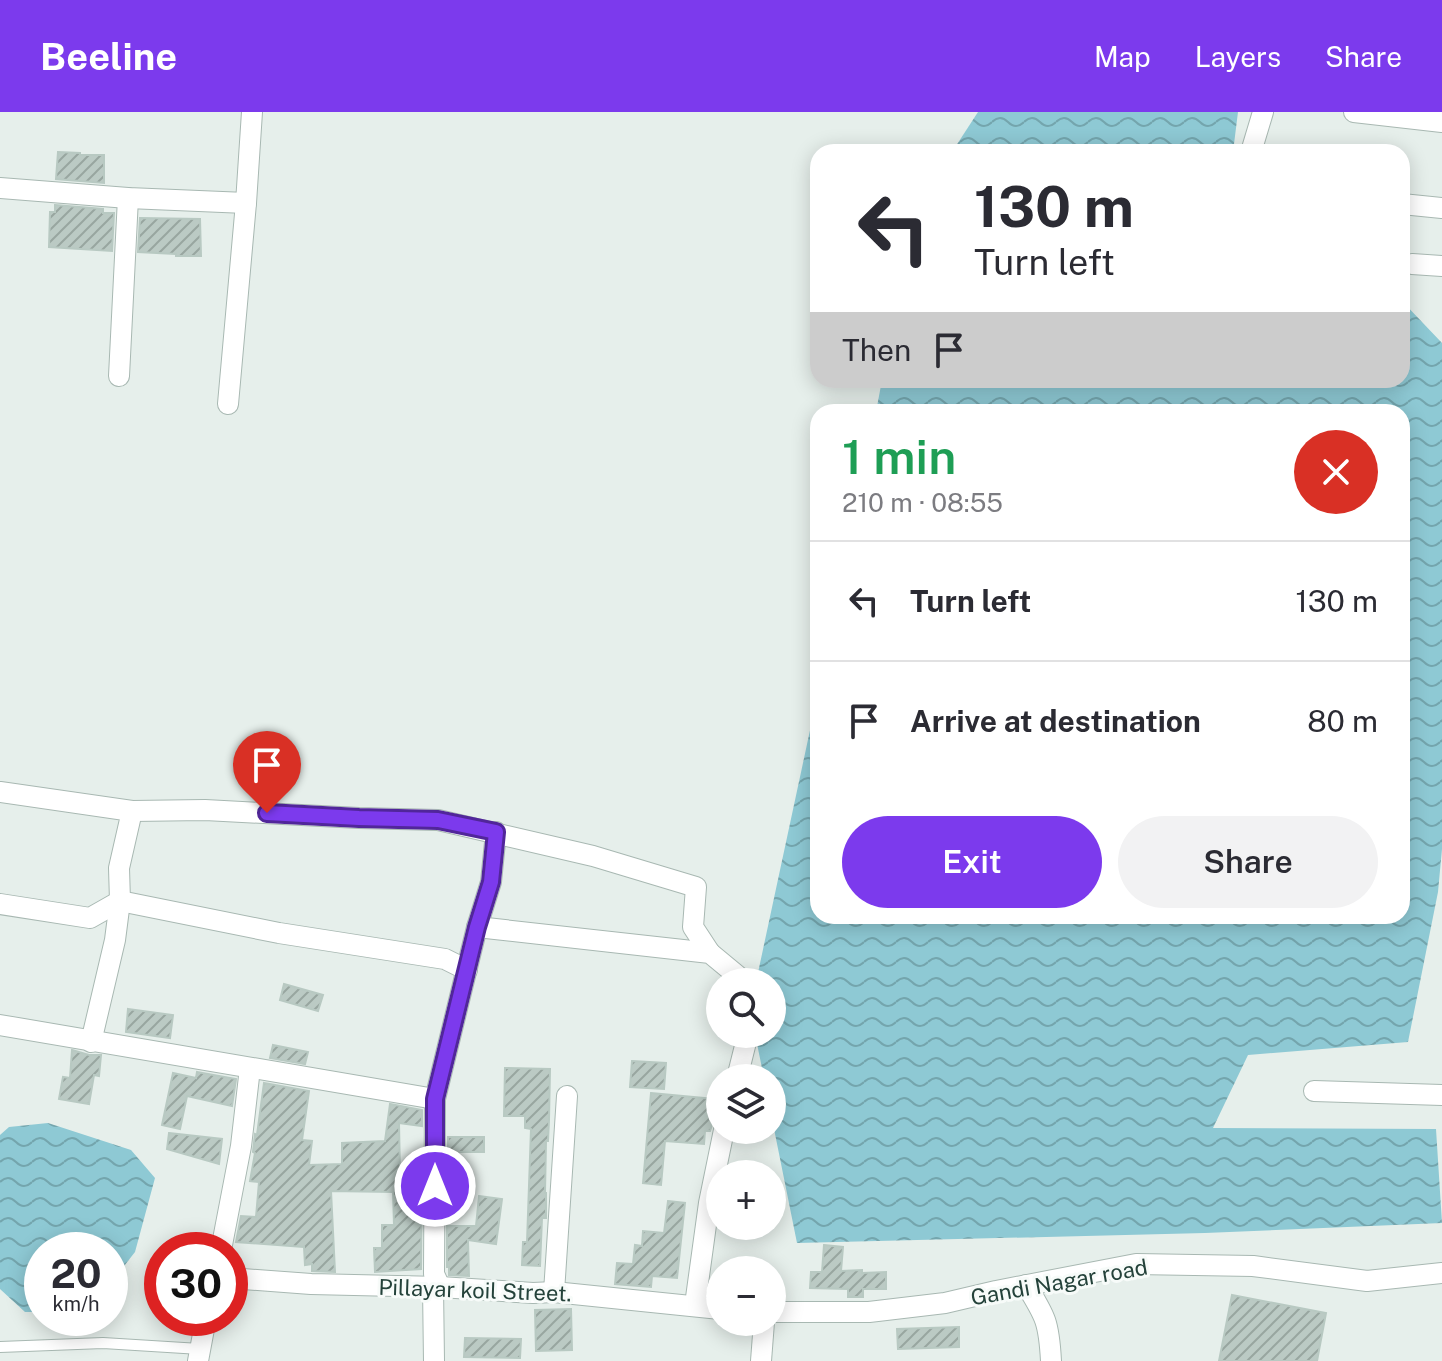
<!DOCTYPE html>
<meta charset="utf-8">
<style>
:root{--surface:#fff;--page:#f2f2f3;--text:#2b2b33;--muted:#7c7c81;--line:#e1e1e2;--accent:#7c3aed}
body{margin:0;font-family:"Public Sans",sans-serif;background:var(--page);color:var(--text);height:100vh;display:flex;flex-direction:column;font-size:30px;white-space:nowrap}
*{box-sizing:border-box;margin:0}
p{font-size:26px;color:var(--muted)}
.icon{flex:none;width:44px;height:44px;fill:none;stroke:currentColor;stroke-width:2;stroke-linecap:round;stroke-linejoin:round}
.map{position:relative;flex:1;overflow:hidden}
.panel{position:absolute;left:810px;top:292px;width:600px;height:520px;display:flex;flex-direction:column;background:var(--surface);border-radius:24px;box-shadow:0 4px 20px #0003}
.panel>*{flex:none}
.top-card{position:absolute;left:810px;top:32px;width:600px;height:244px;border-radius:24px;box-shadow:0 4px 20px #0003;background:#fff;color:var(--text);overflow:hidden}
.controls{position:absolute;left:706px;top:856px;display:grid;gap:16px}
.controls a{display:grid;place-items:center;width:80px;height:80px;border-radius:50%;background:var(--surface);box-shadow:0 4px 20px #0003;font-size:40px}
.speed{position:absolute;left:24px;top:1120px;display:flex;gap:16px;font-size:40px;font-weight:700;text-align:center}
.speed>*{display:grid;place-content:center;width:104px;height:104px;border-radius:50%;background:var(--surface);box-shadow:0 4px 20px #0003;line-height:1}
.speed small{font-size:20px;font-weight:400}
.speed .limit{border:12px solid #d22;background:#fff;color:#111}
.pin{position:absolute;display:grid;place-items:center;width:68px;height:68px;color:#fff;margin:-82px -34px;border-radius:50% 50% 50% 0;rotate:-45deg;box-shadow:0 0 8px #0007}
.pin .icon{rotate:45deg}
.me{position:absolute;width:88px;margin:-44px;rotate:0deg;stroke-linejoin:round;filter:drop-shadow(0 0 6px #0008)}
.turn{display:flex;align-items:center;gap:28px;height:168px;padding:0 32px;font-size:36px}
.turn .icon{width:104px;height:104px;stroke-width:2.5}
.turn b{display:block;font-size:56px;line-height:68px}
.then{display:flex;align-items:center;height:76px;padding:0 32px;background:#0003;gap:16px;font-size:30px}
.round{display:grid;place-items:center;flex:none;width:84px;height:84px;border-radius:42px;background:var(--page)}
.head{display:flex;align-items:center;justify-content:space-between;height:136px;padding:0 32px}
h1{font-size:48px;font-weight:600;line-height:60px;color:#1e9e55}
.action{display:flex;gap:16px;margin-top:auto;padding:16px 32px}
.action a{flex:1;height:92px;border-radius:48px;background:var(--accent);color:#fff;font-size:32px;font-weight:600;line-height:92px;text-align:center}
.action a+a{background:var(--page);color:var(--text)}
ul{padding:0;list-style:none}
li{display:flex;align-items:center;gap:24px;height:120px;padding:0 32px;border-top:2px solid var(--line)}
li div{flex:1}
li b{display:block;font-size:30px}
li em{font-style:normal}
header{display:flex;align-items:center;gap:48px;box-sizing:border-box;height:112px;padding:0 40px;background:var(--accent);color:#fff}
header strong{font-size:38px}
nav{display:flex;gap:44px;margin-inline-start:auto;font-size:28px}
.map>svg:first-child{display:block}
</style>
<header>
<strong>Beeline</strong>
<nav><a>Map</a><a>Layers</a><a>Share</a></nav>
</header>
<div class="map">
<svg width="1442" height="1249" viewBox="0 0 1442 1249">
<defs>
<pattern id="water-waves" width="16" height="10" patternUnits="userSpaceOnUse" patternTransform="scale(2)"><rect width="16" height="10" fill="#8ec9d4"/><path d="M0 5q4-4 8 0t8 0" fill="none" stroke="#74a5ad"/></pattern>
<pattern id="building-hatch" width="6" height="6" patternUnits="userSpaceOnUse" patternTransform="scale(2)"><rect width="6" height="6" fill="#bbcac4"/><path d="M-1 1l2-2M0 6l6-6M5 7l2-2" fill="none" stroke="#98a6a0"/></pattern>
</defs>
<rect width="100%" height="100%" fill="#e6efeb"/>
<g fill="url(#water-waves)">
<path d="M978,0h260l-5,40h-281z"/>
<path d="M1402,189l40,42v506l-4,43 -30,150 -160,13 -35,73 223,1 6,94 -237,10 -408,10 -25,-124v-41h-8l-9,-44h17v-52h-16l62,-289v223h584v-504h-526l6,-32h520z"/>
<path d="M48,1011l83,27 24,28 -20,74 -25,32v-34h-68v62h-17l-25,-23v-154l9,-8z"/>
</g>
<g fill="url(#building-hatch)" stroke="#b8c9c2" stroke-width="2">
<path d="M58,40l22,1v2h24v28l-48,-4z"/>
<path d="M55,93l48,4v4h11l-2,38 -63,-4 1,-35h5z"/>
<path d="M140,106l60,1 1,37h-25v-2l-38,-2z"/>
<path d="M284,872l39,11 -5,16 -38,-11z"/>
<path d="M128,897l45,6 -3,23 -44,-6z"/>
<path d="M273,933l35,7 -3,12 -35,-6z"/>
<path d="M72,938l17,5h12l-2,21 -5,-1 -5,29 -30,-5 4,-22 7,1z"/>
<path d="M632,949l34,2 -2,26 -34,-2z"/>
<path d="M505,956l45,1 -1,51 -1,21h-2l-1,52h1v25h-4l-2,48 -18,-1 1,-23h4l4,-113 -6,-1v-12h-21z"/>
<path d="M197,960l39,7 -4,27 -45,-10 -7,33 -18,-4 11,-52 23,5z"/>
<path d="M264,971l45,8 -7,49 10,1 -3,24 33,-1v-21l43,-2 5,-37 32,6v16l-23,-3 1,50h22l-1,96 -46,3 -1,-24h8v-23h12l-1,-33 -62,-1 4,81 -23,-1v-7l-7,1 -1,-18 -68,-5 5,-26 15,1 3,-35 -9,-1 5,-28 -2,-1 2,-18 2,1z"/>
<path d="M651,981l63,6 -2,26 -2,6h-5l-1,13 -39,-3 -4,44 -18,-2z"/>
<path d="M169,1021l53,6 -3,25 -52,-15z"/>
<rect x="448" y="1025" width="36" height="15"/>
<path d="M479,1084l23,3 -6,45 -28,-4 1,36 -20,-1v-8h-2v-41h29z"/>
<path d="M668,1089l17,2 -8,75 -25,-2 -1,11 -36,-3 2,-21 16,1 2,-19 7,1 1,-15 21,2z"/>
<path d="M824,1133l19,2 -2,24 21,-1v3l24,-1v17h-23v8h-15v-8l-38,-1 1,-16h11z"/>
<path d="M1232,1183l94,18 -9,48h-98z"/>
<path d="M571,1197l1,41 -36,1 -1,-41z"/>
<path d="M959,1215v20l-61,2 -1,-20z"/>
<path d="M465,1226l56,1 -1,19 -56,-1z"/>
</g>
<g fill="none" stroke-linecap="round" stroke-linejoin="round">
<g stroke="#a8b8b2" stroke-width="12">
<path id="lane" d="M0,1235l103,-4 97,6"/>
</g>
<g stroke="#a8b8b2" stroke-width="22">
<g id="street">
<path d="M1354,0l88,10"/>
<path d="M1251,40l12,-40"/>
<path d="M0,76l128,10 118,5"/>
<path d="M1402,92l40,4"/>
<path d="M1412,152l30,2"/>
<path d="M119,264l9,-178"/>
<path d="M228,292l18,-201 6,-91"/>
<path d="M0,680l132,19 -13,57 1,33 -5,39 -24,102"/>
<path d="M132,699l73,-1 154,8 79,2 155,36 103,31 -3,40 17,26"/>
<path d="M496,720l-5,50 -14,45 233,26 35,29"/>
<path d="M0,792l90,14 30,-17 159,32 166,26 22,11"/>
<path d="M0,913l435,74"/>
<path d="M737,966l11,-44"/>
<path d="M1314,979l128,4"/>
<path d="M221,1138l20,-104 9,-78"/>
<path d="M230,1166l81,6 129,3 93,6 21,-1 166,17"/>
<path d="M1026,1173c20,32 23,38 25,76"/>
<path d="M433,1175l1,74"/>
<path d="M440,1175l-6,-13 1,-175 42,-172"/>
<path d="M554,1180l13,-196"/>
<path d="M695,1193l14,-102 15,-73"/>
<path d="M772,1200h97l76,-9 51,-12 140,-27 117,2 114,15 75,-8"/>
<path d="M198,1249l8,-43"/>
<path d="M761,1249l3,-39"/>
</g>
</g>
<use href="#lane" stroke="#fff" stroke-width="10"/>
<use href="#street" stroke="#fff" stroke-width="20"/>
</g>
<g fill="none" stroke-linecap="round" stroke-linejoin="round">
<g stroke="#51269a" stroke-width="20">
<path id="route" d="M267,701l92,5 79,2 58,12 -5,50 -14,45 -42,172v87"/>
</g>
<use href="#route" stroke="#7c3aed" stroke-width="14"/>
</g>
<g text-anchor="middle" stroke-width="6" stroke-linejoin="round" paint-order="stroke">
<g font-size="22" fill="#24423a" stroke="#f7fbf9">
<text transform="translate(1059 1170) rotate(-10)" y="8">Gandi Nagar road</text>
<text transform="translate(475 1178) rotate(2)" y="8">Pillayar koil Street.</text>
</g>
</g>
</svg>
<div class="controls">
<a><svg class="icon" aria-label="search" viewBox="0 0 24 24"><circle cx="10" cy="10" r="6"/><path d="M15 15l6 6"/></svg></a>
<a><svg class="icon" aria-label="layers" viewBox="0 0 24 24"><path d="M12 4l9 5-9 5-9-5zM3 14l9 5 9-5"/></svg></a>
<a>+</a>
<a>−</a>
</div>
<div class="speed"><div>20<small>km/h</small></div><div class="limit">30</div></div>
<div class="pin" style="left:267px;top:701px;background:#d93025"><svg class="icon" aria-label="arrive" viewBox="0 0 24 24"><path d="M6 21V4h12l-3 4 3 4H6"/></svg></div>
<svg class="me" style="left:435px;top:1074px" viewBox="-20 -20 40 40"><circle r="17" fill="#7c3aed" stroke="#fff" stroke-width="3"/><path d="M0-11L8 9 0 5-8 9z" fill="#fff"/></svg>
<div class="top-card">
<div class="turn"><svg class="icon" aria-label="left" viewBox="0 0 24 24"><path d="M17 20v-9H6M10 6l-5 5 5 5"/></svg><div><b>130 m</b>Turn left</div></div>
<div class="then">Then<svg class="icon" aria-label="arrive" viewBox="0 0 24 24"><path d="M6 21V4h12l-3 4 3 4H6"/></svg></div>
</div>
<section class="panel">
<div class="head"><div><h1>1 min</h1><p>210 m · 08:55</p></div><a class="round" style="background:#d93025;color:#fff"><svg class="icon" aria-label="close" viewBox="0 0 24 24"><path d="M6 6l12 12M18 6L6 18"/></svg></a></div>
<ul>
<li><svg class="icon" aria-label="left" viewBox="0 0 24 24"><path d="M17 20v-9H6M10 6l-5 5 5 5"/></svg><div><b>Turn left</b></div><em>130 m</em></li>
<li><svg class="icon" aria-label="arrive" viewBox="0 0 24 24"><path d="M6 21V4h12l-3 4 3 4H6"/></svg><div><b>Arrive at destination</b></div><em>80 m</em></li>
</ul>
<div class="action"><a>Exit</a><a>Share</a></div>
</section>
</div>
